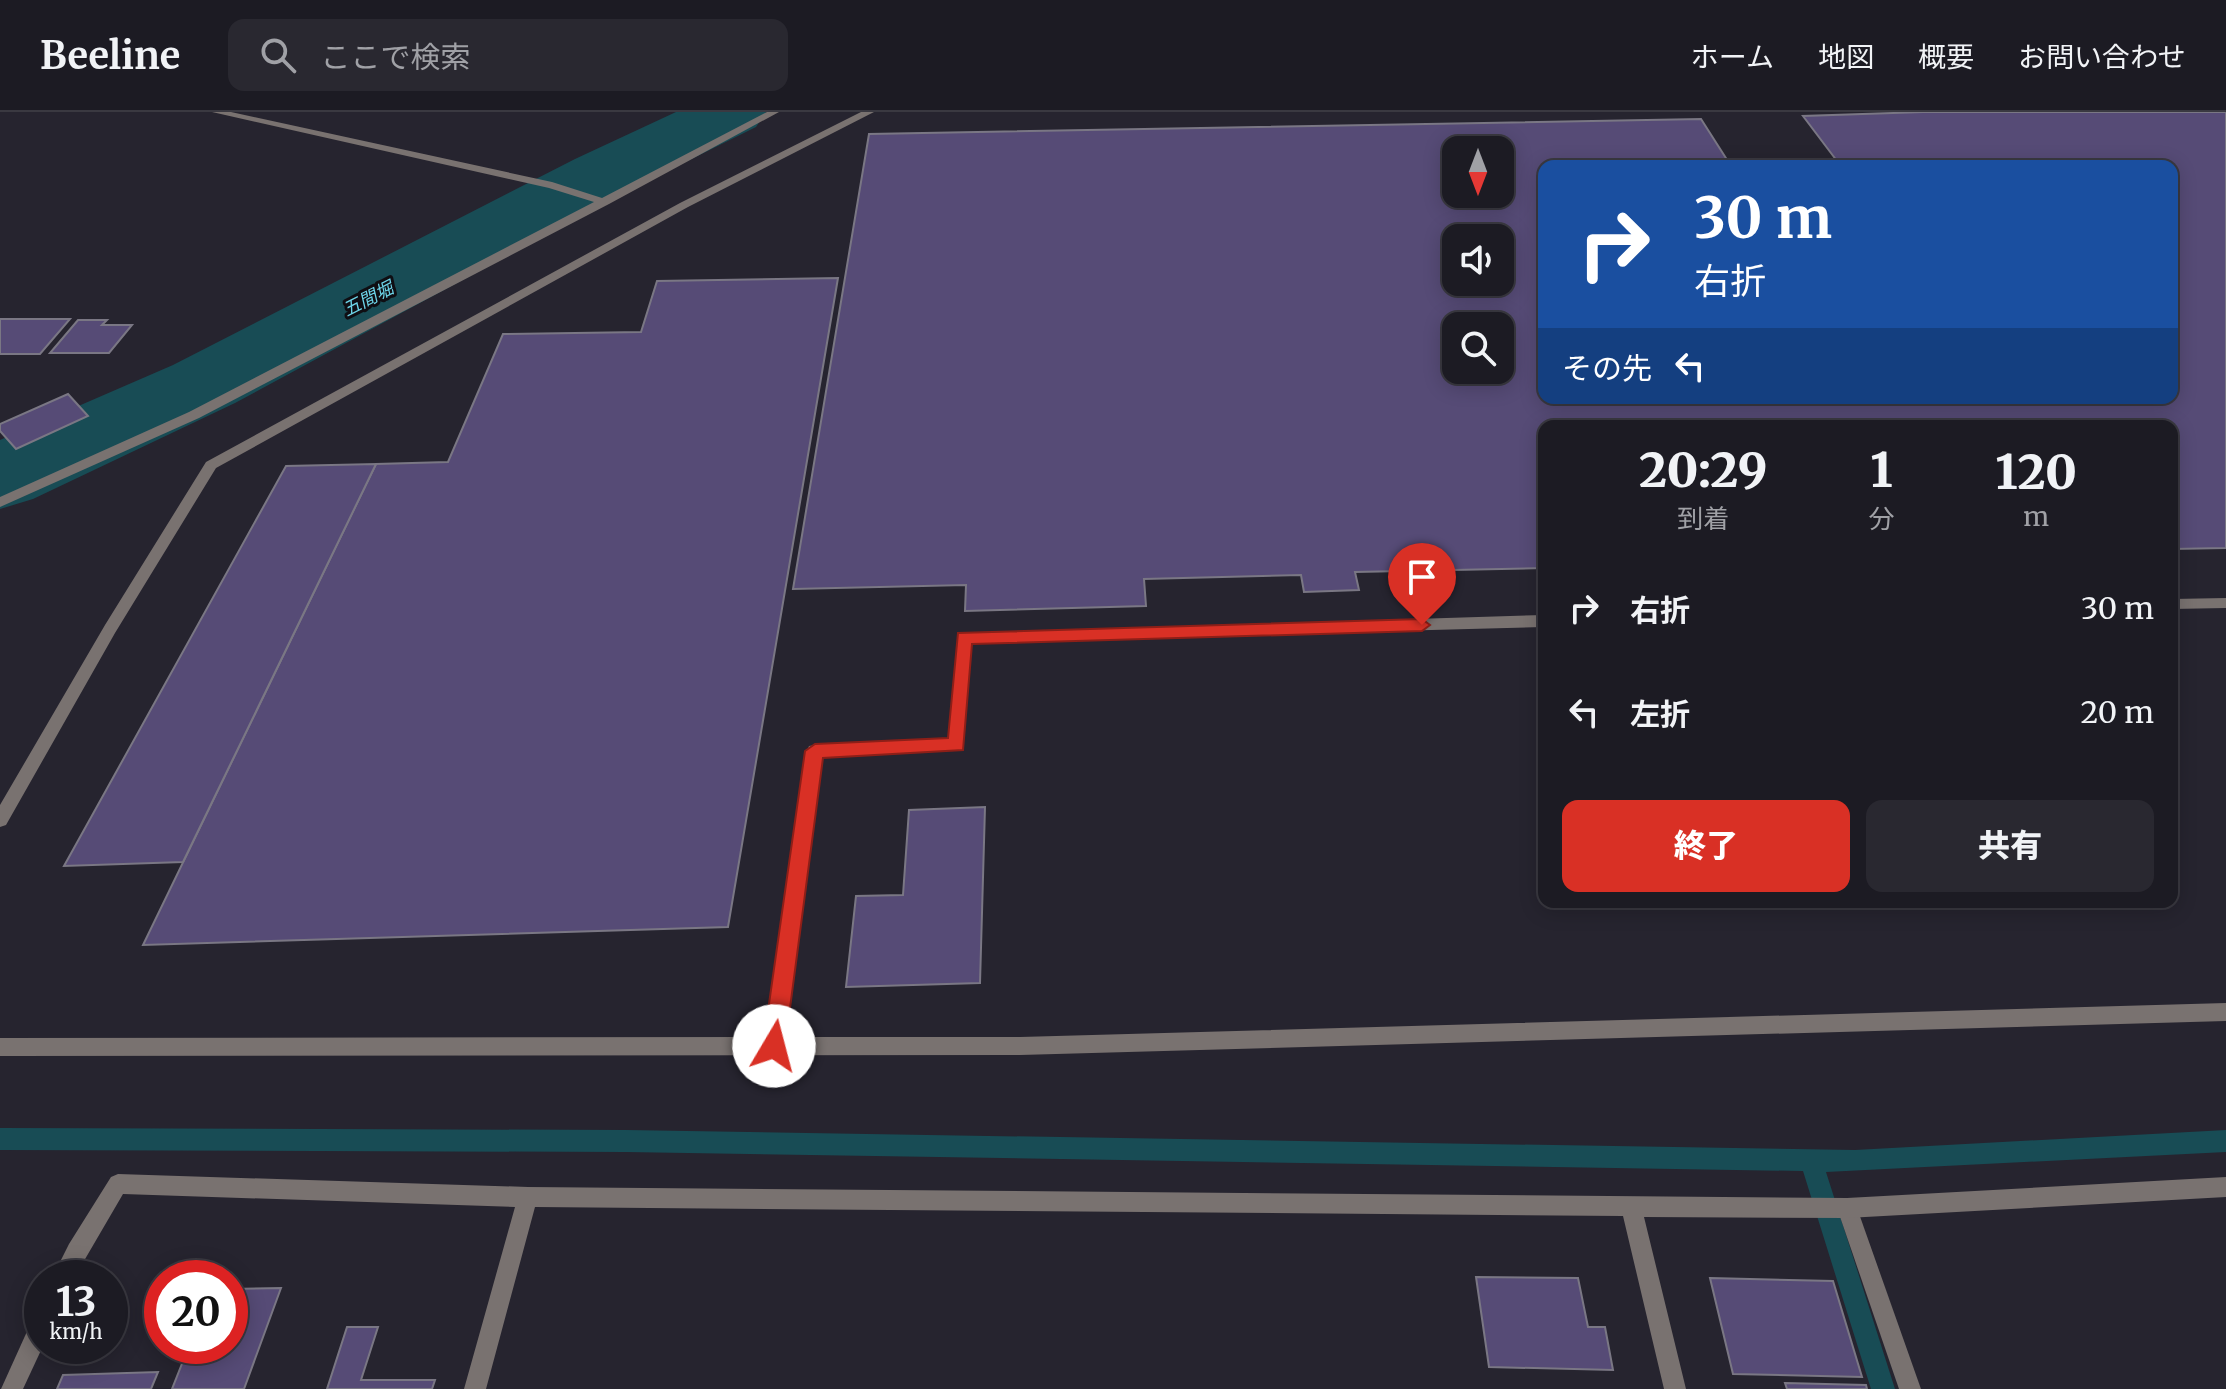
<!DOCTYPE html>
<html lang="ja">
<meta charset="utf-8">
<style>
:root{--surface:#1c1b23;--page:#292830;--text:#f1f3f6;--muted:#a0a1a6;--line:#3a3941;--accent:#d93025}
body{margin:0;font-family:Merriweather,"Noto Sans JP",serif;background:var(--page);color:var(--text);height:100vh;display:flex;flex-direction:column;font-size:30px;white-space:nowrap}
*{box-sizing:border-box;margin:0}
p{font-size:26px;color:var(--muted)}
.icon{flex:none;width:44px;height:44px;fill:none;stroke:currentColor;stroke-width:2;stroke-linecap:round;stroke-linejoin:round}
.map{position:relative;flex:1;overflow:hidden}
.panel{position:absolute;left:1538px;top:308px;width:640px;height:488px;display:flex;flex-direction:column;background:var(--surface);border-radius:16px;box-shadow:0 4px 20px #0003,0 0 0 2px var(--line)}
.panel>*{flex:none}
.top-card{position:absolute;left:1538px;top:48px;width:640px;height:244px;border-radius:16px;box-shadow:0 4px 20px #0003,0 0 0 2px var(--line);background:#1a4fa0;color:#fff;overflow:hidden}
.needle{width:52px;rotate:180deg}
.buttons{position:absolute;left:1442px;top:24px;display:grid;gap:16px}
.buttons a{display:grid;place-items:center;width:72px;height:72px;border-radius:16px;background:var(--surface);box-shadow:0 4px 20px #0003,0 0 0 2px var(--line);font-size:40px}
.speed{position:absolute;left:24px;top:1148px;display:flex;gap:16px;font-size:40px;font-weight:700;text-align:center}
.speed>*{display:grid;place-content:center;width:104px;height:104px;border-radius:50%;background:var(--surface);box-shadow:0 4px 20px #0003,0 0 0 2px var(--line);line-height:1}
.speed small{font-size:20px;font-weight:400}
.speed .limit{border:12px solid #d22;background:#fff;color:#111}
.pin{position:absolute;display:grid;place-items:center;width:68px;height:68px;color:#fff;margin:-82px -34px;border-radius:50% 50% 50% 0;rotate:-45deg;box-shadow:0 0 8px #0007}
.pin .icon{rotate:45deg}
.me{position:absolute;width:88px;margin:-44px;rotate:8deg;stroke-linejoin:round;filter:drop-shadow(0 0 6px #0008)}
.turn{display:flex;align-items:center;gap:28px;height:168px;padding:0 24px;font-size:36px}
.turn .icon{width:104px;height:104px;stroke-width:2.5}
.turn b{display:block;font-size:56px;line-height:68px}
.then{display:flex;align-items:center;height:76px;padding:0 24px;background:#0003;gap:16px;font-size:30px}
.eta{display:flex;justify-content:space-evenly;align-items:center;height:136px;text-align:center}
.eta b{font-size:48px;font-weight:800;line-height:56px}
.cta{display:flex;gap:16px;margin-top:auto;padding:16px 24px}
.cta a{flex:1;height:92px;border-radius:16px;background:var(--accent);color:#fff;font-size:32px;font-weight:800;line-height:92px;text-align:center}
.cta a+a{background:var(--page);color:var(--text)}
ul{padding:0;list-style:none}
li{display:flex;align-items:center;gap:24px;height:104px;padding:0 24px}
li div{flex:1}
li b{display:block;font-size:30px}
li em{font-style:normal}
header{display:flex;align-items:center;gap:48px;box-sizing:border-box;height:112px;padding:0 40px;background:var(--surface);border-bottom:2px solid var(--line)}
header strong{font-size:38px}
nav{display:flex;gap:44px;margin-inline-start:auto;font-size:28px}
.search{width:560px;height:72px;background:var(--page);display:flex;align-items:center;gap:20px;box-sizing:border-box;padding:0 28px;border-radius:16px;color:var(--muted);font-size:30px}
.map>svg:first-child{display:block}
</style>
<header>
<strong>Beeline</strong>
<div class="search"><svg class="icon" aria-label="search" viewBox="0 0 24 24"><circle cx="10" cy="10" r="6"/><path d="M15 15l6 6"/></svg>ここで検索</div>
<nav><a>ホーム</a><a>地図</a><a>概要</a><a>お問い合わせ</a></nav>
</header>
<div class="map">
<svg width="2226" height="1277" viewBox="0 0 2226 1277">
<rect width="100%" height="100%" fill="#26242f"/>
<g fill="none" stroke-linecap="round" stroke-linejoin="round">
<path fill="#184c55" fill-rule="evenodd" d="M0,1016l626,2 1229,20 371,-20v22l-400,20 69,217h-24l-68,-218 -1177,-19 -626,-2z"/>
<path fill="#184c55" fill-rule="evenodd" d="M676,0h90l-10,15 -129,64 -392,212 -202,96 -33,10v-69l173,-75 402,-206z"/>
</g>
<g fill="#564b76" stroke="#7a7784" stroke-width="2" fill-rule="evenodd">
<path d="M1923,0h303v436l-54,1v-123h-628v142l-189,4 4,18 -55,2 -3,-17 -157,4 2,27 -181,5 1,-26 -173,4 76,-455 832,-15 30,47h-187v232h628v-232h-385l53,-1 -37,-49zM1456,38h44v44h-44zM1456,126h44v44h-44zM1456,214h44v44h-44z"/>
<path d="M838,166l-110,649 -585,18 233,-481 72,-2 55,-128 138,-2 16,-51z"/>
<path d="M0,207h70l-30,35h-40z"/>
<path d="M78,208h29l-5,5h30l-23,28h-59z"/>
<path d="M68,282l20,22 -72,33 -16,-18v-7z"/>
<path d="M376,352l-193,398 -119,4 222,-400z"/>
<path d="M985,695l-5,176 -134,4 10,-91 47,-1 6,-85z"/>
<path d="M1476,1165l102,1 10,49h17l8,43 -124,-3z"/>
<path d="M1710,1166l123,3 29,96 -129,-3z"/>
<path d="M281,1176l-37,101h-72l17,-43h41v-57z"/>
<path d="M347,1215h31l-17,53h74l-3,9h-105z"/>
<path d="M158,1260l-7,17h-94l6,-14z"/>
<path d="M1785,1271l81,2 1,4h-80z"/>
</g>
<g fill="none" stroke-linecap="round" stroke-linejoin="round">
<g fill="#797270" fill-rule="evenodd">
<path d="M861,0h13l-186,95 -472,261 -101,165 -109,192 -6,2v-22l105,-180 101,-163 474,-259z"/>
<path d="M2226,486v10l-54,1v-10z"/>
<path d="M1544,503v12l-573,15 -8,108 -141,7 -37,280h235l1206,-34v18l-1206,34 -1020,1v-18l766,-1 41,-286 2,-5 6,-1 134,-6 10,-106z"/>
<path d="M1847,1086l7,3 3,7 64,181h-22l-62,-181 3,-7z"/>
</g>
<g fill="#797270" fill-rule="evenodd">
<path d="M212,0h19l321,70 50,16 165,-86h12l-170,92 -410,214 -199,89v-10l189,-85 405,-210 -45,-14z"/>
<path d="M118,1062l410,13 1319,11 379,-21v20l-379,21 -203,-1 42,172h-22l-41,-173 -1088,-9 -49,182h-22l51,-182 -392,-13 -49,84h-22l17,-34 42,-67z"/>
<path d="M42,1201l1,33 -20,43h-22l33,-73z"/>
</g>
</g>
<path fill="#d93025" stroke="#8d1f18" stroke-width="2" d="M1422,507l8,6 -8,6 -450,13 -9,106 -140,8 -38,288 -4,7 -7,3 -8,-3 -3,-7 42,-295 10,-7 133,-6 10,-105z"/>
<g text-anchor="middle" stroke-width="6" stroke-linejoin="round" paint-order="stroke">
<g font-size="18" font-style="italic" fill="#6dd4e8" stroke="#0f0e13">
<text transform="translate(368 187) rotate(-27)" y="6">五間堀</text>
</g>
</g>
</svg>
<div class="buttons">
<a><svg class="needle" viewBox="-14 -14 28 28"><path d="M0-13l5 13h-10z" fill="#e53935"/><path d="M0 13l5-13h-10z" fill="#a0a1a6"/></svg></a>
<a><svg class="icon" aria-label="sound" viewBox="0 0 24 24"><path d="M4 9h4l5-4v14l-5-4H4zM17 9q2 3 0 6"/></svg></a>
<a><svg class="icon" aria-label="search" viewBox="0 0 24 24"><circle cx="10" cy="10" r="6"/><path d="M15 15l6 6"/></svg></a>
</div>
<div class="speed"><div>13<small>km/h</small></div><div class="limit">20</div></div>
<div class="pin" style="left:1422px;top:513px;background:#d93025"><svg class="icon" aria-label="arrive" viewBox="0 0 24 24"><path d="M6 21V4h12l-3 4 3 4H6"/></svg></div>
<svg class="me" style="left:774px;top:934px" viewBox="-20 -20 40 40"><circle r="19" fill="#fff"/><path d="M0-13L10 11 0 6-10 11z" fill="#d93025"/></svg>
<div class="top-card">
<div class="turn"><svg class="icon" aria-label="right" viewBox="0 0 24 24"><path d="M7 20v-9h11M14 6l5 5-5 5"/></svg><div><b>30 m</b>右折</div></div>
<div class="then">その先<svg class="icon" aria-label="left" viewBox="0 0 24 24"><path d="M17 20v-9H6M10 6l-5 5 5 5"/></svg></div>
</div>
<section class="panel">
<div class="eta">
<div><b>20:29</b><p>到着</p></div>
<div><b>1</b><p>分</p></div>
<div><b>120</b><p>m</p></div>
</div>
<ul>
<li><svg class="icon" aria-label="right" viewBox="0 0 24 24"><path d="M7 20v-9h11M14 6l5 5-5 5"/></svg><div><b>右折</b></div><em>30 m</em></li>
<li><svg class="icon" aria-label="left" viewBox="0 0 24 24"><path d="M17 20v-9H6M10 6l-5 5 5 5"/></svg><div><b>左折</b></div><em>20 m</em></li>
</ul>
<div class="cta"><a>終了</a><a>共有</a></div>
</section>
</div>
